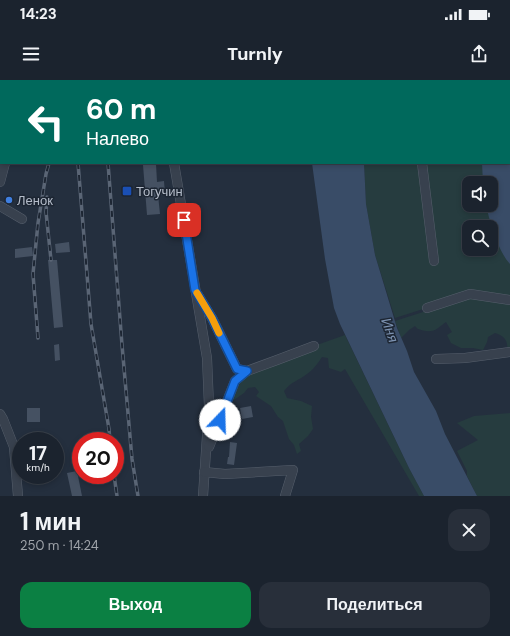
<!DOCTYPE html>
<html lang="ru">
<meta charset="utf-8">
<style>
:root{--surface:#1b232e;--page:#282f3a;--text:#f1f3f6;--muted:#a0a4aa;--line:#39404a;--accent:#0b8043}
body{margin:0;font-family:"DM Sans",sans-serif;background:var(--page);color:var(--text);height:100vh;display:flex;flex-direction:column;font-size:15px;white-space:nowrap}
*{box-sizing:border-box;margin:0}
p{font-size:13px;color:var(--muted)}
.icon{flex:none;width:22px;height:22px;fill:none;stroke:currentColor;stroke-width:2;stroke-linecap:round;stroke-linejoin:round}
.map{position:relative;height:416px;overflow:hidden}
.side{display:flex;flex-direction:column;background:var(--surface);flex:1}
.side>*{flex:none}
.banner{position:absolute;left:0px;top:0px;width:510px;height:84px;box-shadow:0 2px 6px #0003,0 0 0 1px var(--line);background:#00695c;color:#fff;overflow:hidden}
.buttons{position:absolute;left:462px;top:96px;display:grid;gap:8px}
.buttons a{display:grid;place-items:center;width:36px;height:36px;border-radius:8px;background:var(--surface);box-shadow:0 2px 6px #0003,0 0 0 1px var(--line);font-size:20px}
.speed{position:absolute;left:12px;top:352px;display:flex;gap:8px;font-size:20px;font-weight:700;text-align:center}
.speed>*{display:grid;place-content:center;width:52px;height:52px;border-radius:50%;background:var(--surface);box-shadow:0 2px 6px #0003,0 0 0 1px var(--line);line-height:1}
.speed small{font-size:10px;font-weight:400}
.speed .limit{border:6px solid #d22;background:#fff;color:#111}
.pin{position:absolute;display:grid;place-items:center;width:34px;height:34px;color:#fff;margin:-17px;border-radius:8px;box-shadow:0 2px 6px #0006}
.me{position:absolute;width:44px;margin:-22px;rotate:21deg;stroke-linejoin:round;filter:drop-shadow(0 0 3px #0008)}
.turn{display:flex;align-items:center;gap:14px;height:84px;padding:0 20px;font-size:18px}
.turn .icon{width:52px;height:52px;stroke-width:2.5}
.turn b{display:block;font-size:28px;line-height:34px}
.round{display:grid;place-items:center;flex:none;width:42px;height:42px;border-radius:12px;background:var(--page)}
.head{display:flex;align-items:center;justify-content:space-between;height:68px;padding:0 20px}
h1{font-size:24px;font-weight:800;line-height:30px}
.action{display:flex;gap:8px;margin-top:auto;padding:8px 20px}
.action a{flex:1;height:46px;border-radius:12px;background:var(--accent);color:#fff;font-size:16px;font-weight:800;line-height:46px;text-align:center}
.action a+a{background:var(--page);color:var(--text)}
.status{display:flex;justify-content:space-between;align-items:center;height:28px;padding:0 20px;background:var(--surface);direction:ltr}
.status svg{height:11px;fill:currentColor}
header{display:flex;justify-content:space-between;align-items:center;height:52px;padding:0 20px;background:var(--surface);font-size:18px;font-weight:800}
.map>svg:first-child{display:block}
</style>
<div class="status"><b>14:23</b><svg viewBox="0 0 49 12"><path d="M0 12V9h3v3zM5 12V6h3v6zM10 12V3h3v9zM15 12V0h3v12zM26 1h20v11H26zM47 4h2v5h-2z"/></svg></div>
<header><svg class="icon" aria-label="menu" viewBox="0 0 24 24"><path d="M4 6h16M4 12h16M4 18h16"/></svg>Turnly<svg class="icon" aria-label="share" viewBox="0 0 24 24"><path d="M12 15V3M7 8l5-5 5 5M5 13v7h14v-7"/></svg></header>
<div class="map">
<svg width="510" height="416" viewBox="0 0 510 416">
<rect width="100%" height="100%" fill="#242f3e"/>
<g fill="#263c3f" fill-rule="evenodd">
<path d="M368,0h142v221l-40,-7 -75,24 -20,-63 -9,-51 -2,-41h145v-82h-141zM469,103h22v22h-22zM469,147h22v22h-22z"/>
<path d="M470,217l40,6v49l-2,1c-1,-12 -1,-16 -13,-20l-7,4 -1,5 -4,8 -10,-2h-12l-10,-5 -4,-8 5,-3 -6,-10c-3,2 -5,4 -8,6 -6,5 -14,3 -20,1l-3,-3 -6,4 -8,8 -6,-17z"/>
<path d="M345,255l64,133 15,28h-5l-74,-127 -4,3 -12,-4 -1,-10 -6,-1c-4,6 -9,13 -15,17 -9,7 -15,7 -23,17l3,7 14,3 11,5 -1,11 2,12 -5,7 -9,8 2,7 -4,3 -3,-9 -5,-6 -6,-18 -5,-4 -7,-11 -15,-10 3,-4 -4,-5 -7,1 -4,5 -13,9 4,-21 79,-35z"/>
<path d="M510,333v83h-33l-10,-20v-5l-10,-20 21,-11 -21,-17 17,-7z"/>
</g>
<g fill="#394c67">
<path d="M509,30l1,1v153c-12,-13 -20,-41 -24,-59h5v-22h-8l-1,-20h27z"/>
<path d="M312,83h52l2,41 9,51 22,73 10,23 7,21 22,39 9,23 32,62h-53l-15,-28 -69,-144 -6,-16 -9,-49z"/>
</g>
<g fill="#455162">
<path d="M156,84l1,18 7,-1 1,13 -7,1 2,19 -13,1 -4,-50z"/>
<path d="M69,162l1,10 -14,1 -1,-9z"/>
<path d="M32,167l1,9 -18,2v-9z"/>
<path d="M48,180h9l6,67 -9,1z"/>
<path d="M59,264l1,16 -5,1 -1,-16z"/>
<path d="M251,326l2,11 -11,2 -2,-11z"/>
<rect x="27" y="328" width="13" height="14"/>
<path d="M230,362l7,1 -3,22 -7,-1 1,-7h1z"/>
<path d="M77,391l5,25h-10l-5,-23z"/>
</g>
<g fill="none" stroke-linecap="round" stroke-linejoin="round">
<g stroke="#565f6c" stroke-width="10">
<g id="minor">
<path d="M165,0v1"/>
<path d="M395,0v1"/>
<path d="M17,1v-1"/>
<path d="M0,65h1"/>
<path d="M174,83l33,195 2,48 -6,90"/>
<path d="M422,83l12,98"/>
<path d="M0,102l5,-19"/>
<path d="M0,126l22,13"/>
<path d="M198,215l14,23 25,51 10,2 30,-11 37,-14"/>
<path d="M427,228l43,-14 40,6"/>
<path d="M436,279l29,-1 45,-6"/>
<path d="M0,334l3,5 11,28 4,49"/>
<path d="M209,367l26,-66 12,-10"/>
<path d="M204,392l21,2 68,-4 -8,26"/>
</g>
</g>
<use href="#minor" stroke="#38414e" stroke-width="9"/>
<g stroke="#5a6575" stroke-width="3.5">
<g id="rail">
<path d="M68,1v-1"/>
<path d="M78,1v-1"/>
<path d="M105,1v-1"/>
<path d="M78,83l13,161 18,105 1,12"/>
<path d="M108,83l14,182 10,114 6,37"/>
<path d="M47,117l-1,15 5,48"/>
<path d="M38,258l-5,-64 5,-51 8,-49 3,-11"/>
<path d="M114,395l3,21"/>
</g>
</g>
<use href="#rail" stroke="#1d2633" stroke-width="2" stroke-dasharray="6" stroke-linecap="butt"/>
</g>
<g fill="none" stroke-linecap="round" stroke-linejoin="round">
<g stroke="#114b97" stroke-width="10">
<path id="route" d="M184,140l11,70 17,28 25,51 10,2 -12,10 -15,39"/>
</g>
<use href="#route" stroke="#1a73e8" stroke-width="7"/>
<path stroke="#f59e0b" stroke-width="7" d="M197,213l15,25 7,15"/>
</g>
<rect fill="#1a4fb4" stroke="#1d2633" stroke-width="1.5" x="122" y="106" width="10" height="10" rx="2"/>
<circle fill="#3f7fe0" stroke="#1d2633" stroke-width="1.5" cx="9" cy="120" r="4"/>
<g text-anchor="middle" stroke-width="3" stroke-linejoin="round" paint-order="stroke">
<g font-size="13" fill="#b4bcc9" stroke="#1d2633" text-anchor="start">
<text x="136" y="116">Тогучин</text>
<text x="17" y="125">Ленок</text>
</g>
<g font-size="14" font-style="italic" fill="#7c92b1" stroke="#1d2633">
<text transform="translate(390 250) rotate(70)" y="5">Иня</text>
</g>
</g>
</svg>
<div class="buttons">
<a><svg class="icon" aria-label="sound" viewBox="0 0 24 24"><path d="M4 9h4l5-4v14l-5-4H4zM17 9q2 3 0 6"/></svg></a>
<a><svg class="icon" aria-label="search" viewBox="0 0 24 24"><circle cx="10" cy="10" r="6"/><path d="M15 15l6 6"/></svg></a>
</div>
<div class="speed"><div>17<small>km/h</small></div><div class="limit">20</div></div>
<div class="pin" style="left:184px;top:140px;background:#d93025"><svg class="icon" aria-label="arrive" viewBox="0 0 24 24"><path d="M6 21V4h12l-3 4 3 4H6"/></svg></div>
<svg class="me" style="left:220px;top:340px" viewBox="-20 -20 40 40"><circle r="19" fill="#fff"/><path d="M0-13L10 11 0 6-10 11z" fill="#1a73e8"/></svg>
<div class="banner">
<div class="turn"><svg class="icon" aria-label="left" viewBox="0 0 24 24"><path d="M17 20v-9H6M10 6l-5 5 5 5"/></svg><div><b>60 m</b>Налево</div></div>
</div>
</div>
<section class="side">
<div class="head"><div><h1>1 мин</h1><p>250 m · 14:24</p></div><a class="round"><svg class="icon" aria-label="close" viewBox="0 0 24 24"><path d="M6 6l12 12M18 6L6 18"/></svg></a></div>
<div class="action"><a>Выход</a><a>Поделиться</a></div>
</section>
